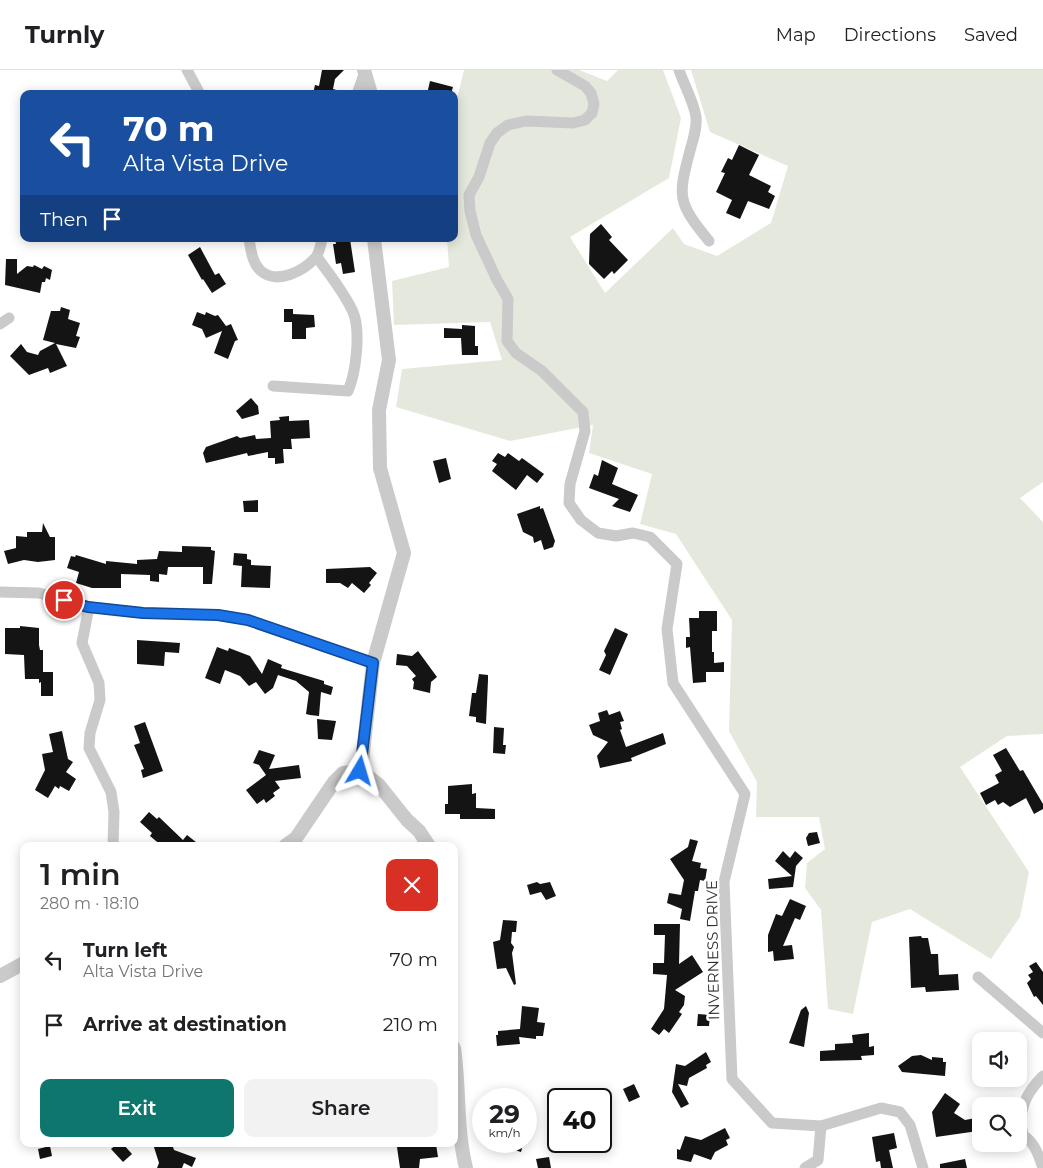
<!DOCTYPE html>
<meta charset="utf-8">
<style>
:root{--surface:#fff;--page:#f2f2f2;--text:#202124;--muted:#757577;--line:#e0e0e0;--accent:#0f766e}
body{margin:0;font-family:Montserrat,sans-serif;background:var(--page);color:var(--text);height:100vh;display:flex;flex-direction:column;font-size:19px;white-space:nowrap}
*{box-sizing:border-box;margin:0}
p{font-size:16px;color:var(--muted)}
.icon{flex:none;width:28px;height:28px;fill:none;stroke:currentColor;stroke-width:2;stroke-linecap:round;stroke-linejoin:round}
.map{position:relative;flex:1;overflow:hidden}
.sheet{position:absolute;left:20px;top:772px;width:438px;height:305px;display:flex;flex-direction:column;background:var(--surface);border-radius:10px;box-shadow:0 2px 12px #0003}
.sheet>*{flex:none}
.guide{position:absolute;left:20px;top:20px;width:438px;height:152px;border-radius:10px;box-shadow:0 2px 12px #0003;background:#1a4fa0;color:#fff;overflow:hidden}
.fabs{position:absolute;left:972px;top:962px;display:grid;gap:10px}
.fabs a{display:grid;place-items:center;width:55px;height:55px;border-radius:10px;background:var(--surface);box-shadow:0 2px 12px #0003;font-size:25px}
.speed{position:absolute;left:472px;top:1018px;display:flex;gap:10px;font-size:25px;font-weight:700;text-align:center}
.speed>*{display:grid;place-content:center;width:65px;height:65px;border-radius:50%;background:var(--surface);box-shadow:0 2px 12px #0003;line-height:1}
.speed small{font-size:12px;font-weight:400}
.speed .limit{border:2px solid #111;border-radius:8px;background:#fff;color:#111}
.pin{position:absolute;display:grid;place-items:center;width:42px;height:42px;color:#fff;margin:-21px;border:2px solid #fff;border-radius:50%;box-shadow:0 1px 5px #0007}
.me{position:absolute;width:55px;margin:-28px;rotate:7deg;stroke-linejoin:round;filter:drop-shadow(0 0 4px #0008)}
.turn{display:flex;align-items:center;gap:18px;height:105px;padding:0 20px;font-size:22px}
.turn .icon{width:65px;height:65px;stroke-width:2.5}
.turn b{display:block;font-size:35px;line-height:42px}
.then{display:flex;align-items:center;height:48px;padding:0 20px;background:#0003;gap:10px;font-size:19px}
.round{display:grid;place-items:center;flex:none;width:52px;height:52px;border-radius:10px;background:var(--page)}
.headline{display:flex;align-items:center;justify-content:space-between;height:85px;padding:0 20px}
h1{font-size:30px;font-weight:600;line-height:38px}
.primary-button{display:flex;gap:10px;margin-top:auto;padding:10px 20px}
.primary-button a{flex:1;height:58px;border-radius:10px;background:var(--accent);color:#fff;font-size:20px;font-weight:600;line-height:58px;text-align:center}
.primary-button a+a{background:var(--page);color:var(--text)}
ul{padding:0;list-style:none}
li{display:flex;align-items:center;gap:15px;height:65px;padding:0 20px}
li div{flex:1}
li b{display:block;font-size:19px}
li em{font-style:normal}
header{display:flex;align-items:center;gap:30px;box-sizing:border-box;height:70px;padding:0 25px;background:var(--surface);border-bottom:1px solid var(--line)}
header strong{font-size:24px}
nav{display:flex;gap:28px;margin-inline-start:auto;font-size:18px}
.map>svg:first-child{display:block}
</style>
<header>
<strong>Turnly</strong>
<nav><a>Map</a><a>Directions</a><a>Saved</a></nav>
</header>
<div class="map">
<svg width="1043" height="1098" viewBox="0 0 1043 1098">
<rect width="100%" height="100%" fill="#fff"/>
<path fill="#e5e9dd" d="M464,0h115l28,11 11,-11h45l18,48 -12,60 -99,59 35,56 68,-65 11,16 33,12 54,-33 17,-57 -78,-34 -19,-62h352v412l-23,16 23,24v212l-36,2 -47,31 69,105 -9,45 -29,42 -81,-50 -38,13 -19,92 -25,-5 -7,-99 -16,-22 2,-25 18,-14 -6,-32h-63l1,-35 -28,-51 3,-111 -56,-86 -36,-10 12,-50 -63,-21 4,-28 -83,16 -114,-34 6,-38 100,-9 -12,-38 -96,3 -2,-44 57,-14 -2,-28h7v-128z"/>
<g fill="#141414">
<path d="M322,0h22l-9,9 -2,10 7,2 -1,3h-26l2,-9 4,1z"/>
<path d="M430,11l23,6 -2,7h-24z"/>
<path d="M739,75l20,10 -10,20 22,11 -3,6 7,4 -6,13 -21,-8 -8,18 -14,-6 6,-13 -16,-8 9,-19 -4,-1 7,-14 4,2z"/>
<path d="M601,154l11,13 -3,3 19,20 -14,14 -2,-3 -8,8 -15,-15 1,-30z"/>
<path d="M335,169h15l5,33 -12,2 -2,-11 -5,1 -3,-20h3z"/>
<path d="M200,177l15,28 4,-2 7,11 -14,9 -9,-14 -1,1 -14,-25z"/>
<path d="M6,189h11v15l10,-8 6,1 1,-2 8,4 2,-3 8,4 -2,10 -4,-2 -1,4h-3l-2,11 -35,-8z"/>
<path d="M61,237l9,3 -2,9 12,4 -4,13 4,1 -4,11 -20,-4 11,22 -17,7 -2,-5 -19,7 -19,-19 11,-12 6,8 11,3 2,-4 15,-8 -12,-3 8,-29h9z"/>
<path d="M284,239h9v5l21,1 1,12 -9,1v11h-14v-17h-8z"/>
<path d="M197,242l8,3 1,-3 9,4 3,-1 8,11 5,-2 7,16 -3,1 -7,18 -14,-6 8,-22 -16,7 -4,-9 -10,-4z"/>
<path d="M462,255l13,1v20h3v9h-16l-1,-17h-17v-10l18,1z"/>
<path d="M251,328l7,8 1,8 -17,5 -6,-8z"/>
<path d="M289,346v5l20,-1 1,18 -19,1 1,10h-9l1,14 -9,1v-6h-7v-6l-20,4 -1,-3 -41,10 -3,-10 3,-6 31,-11 3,2 15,-3 1,4 15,-1 -1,-17 10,-1 -1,-3z"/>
<path d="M498,383l7,4 3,-4 11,8 3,-3 22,16 -7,9 -10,-8 -11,15 -24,-19 5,-7 -5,-3z"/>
<path d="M446,388l5,21 -12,4 -6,-22z"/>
<path d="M602,390l16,8 -6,16 26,11 -8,17 -18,-6 7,-7 -30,-11 5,-14 4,2z"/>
<path d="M258,430v12h-14l-1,-11z"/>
<path d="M540,436v3l3,-1 12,33 -2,6 -9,3 -3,-10 -7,3 -1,-6 -10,-5 -6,-18z"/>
<path d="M43,453l7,14h5v23l-17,2 -14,-2 -16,4 -4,-13 12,-3v-12l11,1v-5h15z"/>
<path d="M182,476l29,1v3l4,1 -3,33h-9v-17h-35l-1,8 -8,-1v8l-9,-1v-6l-29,-1v14h-29l-16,-5 3,-11 -12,-4 4,-12 4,1 1,-2 30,9v-3l31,3v-4l20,-1 2,-8 23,1z"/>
<path d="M234,483l13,1v5l4,1v5l20,1 -1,22 -29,-1 1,-21 -9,-1z"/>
<path d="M370,497l7,6 -8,10 2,2 -7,8 -12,-10 -4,5 -8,-5h-14v-14z"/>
<path d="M699,541h18v20h-5v21h2v11l10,-1v10h-18v10l-13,1 -3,-36 -4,1v-11h4l-1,-19h10z"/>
<path d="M20,556l19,2v17l1,5h3v22h10v24h-12v-14l-2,1v-4h-14l-1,-24 -19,-1v-26h15z"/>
<path d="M615,558l13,6 -18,41 -11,-5 7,-15 -2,-4z"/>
<path d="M137,570l43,3 -1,10 -14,-1 -1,14 -27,-2z"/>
<path d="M217,577l11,4 1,-3 21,8 12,18 6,-15 14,6 -1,3 43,13v3l9,3 -2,8 -10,-3 -2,24 -9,-1 -4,-1 3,-22 -13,-11 -18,-6 -5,13 -8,6 -9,-12 -7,4 -9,-10 -15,-6 -5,14 -15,-6z"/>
<path d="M418,581l19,26 -6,5 -1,11 -17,-4 1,-7 -2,-3 4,-3 -9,-10 -11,-1 1,-11 15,2z"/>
<path d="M479,604l9,1v5l-2,44 -10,-2v-5l-7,-1 3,-23h4z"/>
<path d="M607,640l2,5 11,-4 4,10 -4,1 2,7 -2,1 6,17 37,-14 3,11 -35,14 1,3 -32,7 -3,-12 11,-14 -15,-7 -4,-10 11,-4 -2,-8z"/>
<path d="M317,649l19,2 -4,19 -14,-1z"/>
<path d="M145,652l18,49 -20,7 -2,-8 3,-1 -10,-24 6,-2 -6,-17z"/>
<path d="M494,657l10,1 -1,17h3l-1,9 -12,-1z"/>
<path d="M62,661l6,28 5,3 -7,10 10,7 -7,12 -9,-5 -1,3 -4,-3 -7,12 -13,-8 10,-20 -3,-16 11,-2 -4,-18z"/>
<path d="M1006,678l14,23 3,-1 20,34v5l-9,5 -8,-16 -16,9 -7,-5 -5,3 -3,-5 -9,5 -6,-12 19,-10 -4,-8 7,-4 -9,-16z"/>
<path d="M259,680l16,5 -6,14 30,-4 2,13 -26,3 5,7 -7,5 2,3 -9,7 -2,-4 -7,5 -11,-14 20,-15 -7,-10 -6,-2z"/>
<path d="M472,714v10l4,-1v15l19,1v10h-35v-5h-15v-10h3v-18z"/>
<path d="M149,742l8,7 2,-2 24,23 4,-5 14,11h-39l-12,-10 2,-3 -12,-11z"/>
<path d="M817,762l3,11 -12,3 -2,-8 3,-5z"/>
<path d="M690,769l8,2 -6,20 9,2 -1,5 7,1 -2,12 -5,-1 -2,11h-3l-5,30 -10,-2 2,-10 -15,-6 2,-10 12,2 3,-15 -14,-21 18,-12z"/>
<path d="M783,781l7,7 5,-7 8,7 -7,8 -3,21 -24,2 -1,-10 24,-3 -17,-15z"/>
<path d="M537,812l3,2 10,-2 6,14 -10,4 -5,-8 -11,3 -3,-10z"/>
<path d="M790,829l16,7 -6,14 -5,-2 -12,28 9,-1 2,14 -20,2 -1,-10 -5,1v-17l8,-21 6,2z"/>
<path d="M503,850l14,1 -1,11h-4l-1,11 3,4 -2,6 4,31 -2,1 -8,-17 -9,1 -4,-27 7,-2z"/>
<path d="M654,854h26l-1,40 13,-9 11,17 -28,18 10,6 -1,9 -5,7 3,2 -13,19 -5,-4 -5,6 -8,-6 13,-20 3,-34 -14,-1v-11h11l1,-28h-11z"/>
<path d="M921,866l1,2h6l3,16h7l1,21 19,-1 1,16 -33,2 -1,-5 -14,1 -2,-51z"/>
<path d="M1036,892l7,10v33l-7,-9 -2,1 -7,-14 4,-4 -3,-4 5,-3 -4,-6z"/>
<path d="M522,936l17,2 -2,14 8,1 -2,13h-7v3l-17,-2 1,7 -23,2 -1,-11h2v-4l22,-2z"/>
<path d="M806,936l3,7 -5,34 -15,-4 12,-33z"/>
<path d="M698,944l12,1 -1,11h-12z"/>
<path d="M869,963v14l5,-1v9l-13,1 1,4 -42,1v-10l15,-1v-6l18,-1 -1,-8z"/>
<path d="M706,982l5,10 -5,3 1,3 -18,10 -2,8 -9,-2 11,20 -8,4 -9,-16 4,-28 9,2z"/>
<path d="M921,985l11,5v-3l11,1v4h3l-1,14 -43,-4 -4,-6 14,-10z"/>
<path d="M634,1014l6,13 -11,5 -6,-13z"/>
<path d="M945,1023l15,11 -6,9 11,7 11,-2 2,13 -42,6 -4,-25z"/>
<path d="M725,1058l5,10 -4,2 2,5 -13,7 -4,8 -17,-6 -3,8 -14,-3v-10l3,1 5,-14 16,4z"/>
<path d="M894,1063l3,15 -8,2 4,18h-12l-1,-7 -4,1 -4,-25z"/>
<path d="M493,1071h31l-3,11 -29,-9z"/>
<path d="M117,1074h6l9,10 -9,8 -12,-13z"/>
<path d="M153,1074h19l2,6 22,8 -4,9 -8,-4 -2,5h-25l2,-5z"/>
<path d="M411,1074h25l2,13 -18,2 -1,9h-19l-3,-21z"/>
<path d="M50,1076l2,10 -12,3 -2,-10z"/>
<path d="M549,1087l2,11h-13l-2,-9z"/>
<path d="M965,1089l2,9h-27v-4z"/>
</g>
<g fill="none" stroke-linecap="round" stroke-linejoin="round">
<g stroke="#cacaca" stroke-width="11">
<path d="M187,0l13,24"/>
<path d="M557,0l28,16 6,7 3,11 -2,9 -7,7 -12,3 -47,-2 -18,4 -11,8 -7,10 -11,34 -10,18 1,16 6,24 21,45 11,19 -1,42 9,12 26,18 41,41 2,19 -15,53 -1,19 12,17 17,13 18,3 17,-3 17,4 27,27 -10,65 6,54 72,111 -21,88 8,197 40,44 49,3 60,-18 19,4 10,13 13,43"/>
<path d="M679,0c5,15 15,32 17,47 1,10 -2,20 -5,30 -13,49 -15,54 18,94"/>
<path d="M357,24l8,-22"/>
<path d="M249,169c2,11 3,24 12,32 16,14 43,0 55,-14 3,-4 5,-13 6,-18"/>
<path d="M0,254l9,-6"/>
<path d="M273,316l75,5c8,-18 13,-60 5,-79 -9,-20 -24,-38 -36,-55"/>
<path d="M0,522l39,1 50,14 54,6 75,2 30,5 125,43"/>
<path d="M89,537l-7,36 17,40 1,17 -10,33 -1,15 22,44 3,20 -1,34"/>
<path d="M978,907l65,56"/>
<path d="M805,1098l13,-8 3,-34"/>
<path d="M1043,1098c-5,-14 -8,-25 -20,-33 -6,-24 3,-42 20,-59"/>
</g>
<g stroke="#cacaca" stroke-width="14">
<path d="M364,0l7,24"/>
<path d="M374,169l15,121 -10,50 1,58 24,85 -31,110 -12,108 18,14 28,35 12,11 10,15"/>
<path d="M285,776l11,-8 38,-56 9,-9 18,-2"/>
<path d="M0,906l24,-13"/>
<path d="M454,978c6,40 2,80 12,120"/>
</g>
</g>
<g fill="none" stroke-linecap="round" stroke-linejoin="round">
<g stroke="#114b97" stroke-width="12">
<path id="route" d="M64,530l24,7 55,6 75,2 30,5 125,43 -13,108"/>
</g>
<use href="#route" stroke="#1a73e8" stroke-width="9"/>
</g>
<g text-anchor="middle" stroke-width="5" stroke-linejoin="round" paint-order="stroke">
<g font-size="15" fill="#2d2d2d" stroke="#fff">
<text transform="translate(713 880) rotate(-91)" y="5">INVERNESS DRIVE</text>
</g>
</g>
</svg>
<div class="fabs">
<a><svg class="icon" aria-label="sound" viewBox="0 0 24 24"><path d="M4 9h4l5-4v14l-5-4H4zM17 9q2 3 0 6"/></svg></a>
<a><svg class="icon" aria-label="search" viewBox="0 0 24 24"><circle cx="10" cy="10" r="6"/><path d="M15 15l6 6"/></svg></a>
</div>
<div class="speed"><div>29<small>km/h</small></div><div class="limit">40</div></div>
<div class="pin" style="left:64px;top:530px;background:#d93025"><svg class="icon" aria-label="arrive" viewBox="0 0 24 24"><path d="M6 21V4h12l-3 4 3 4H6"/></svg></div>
<svg class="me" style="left:360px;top:701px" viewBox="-20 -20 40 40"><path d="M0-17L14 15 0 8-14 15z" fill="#1a73e8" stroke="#fff" stroke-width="4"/></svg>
<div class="guide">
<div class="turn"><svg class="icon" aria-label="left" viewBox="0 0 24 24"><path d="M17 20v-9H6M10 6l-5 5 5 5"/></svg><div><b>70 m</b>Alta Vista Drive</div></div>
<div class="then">Then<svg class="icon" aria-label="arrive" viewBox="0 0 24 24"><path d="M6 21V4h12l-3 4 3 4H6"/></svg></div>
</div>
<section class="sheet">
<div class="headline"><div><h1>1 min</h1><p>280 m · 18:10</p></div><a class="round" style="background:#d93025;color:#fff"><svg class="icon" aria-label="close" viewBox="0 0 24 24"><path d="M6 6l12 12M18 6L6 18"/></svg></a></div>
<ul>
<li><svg class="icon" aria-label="left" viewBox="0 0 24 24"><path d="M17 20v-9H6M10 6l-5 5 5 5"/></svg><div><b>Turn left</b><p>Alta Vista Drive</p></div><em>70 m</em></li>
<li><svg class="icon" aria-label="arrive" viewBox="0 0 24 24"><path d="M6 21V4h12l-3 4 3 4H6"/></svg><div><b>Arrive at destination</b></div><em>210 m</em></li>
</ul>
<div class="primary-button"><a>Exit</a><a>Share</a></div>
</section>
</div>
